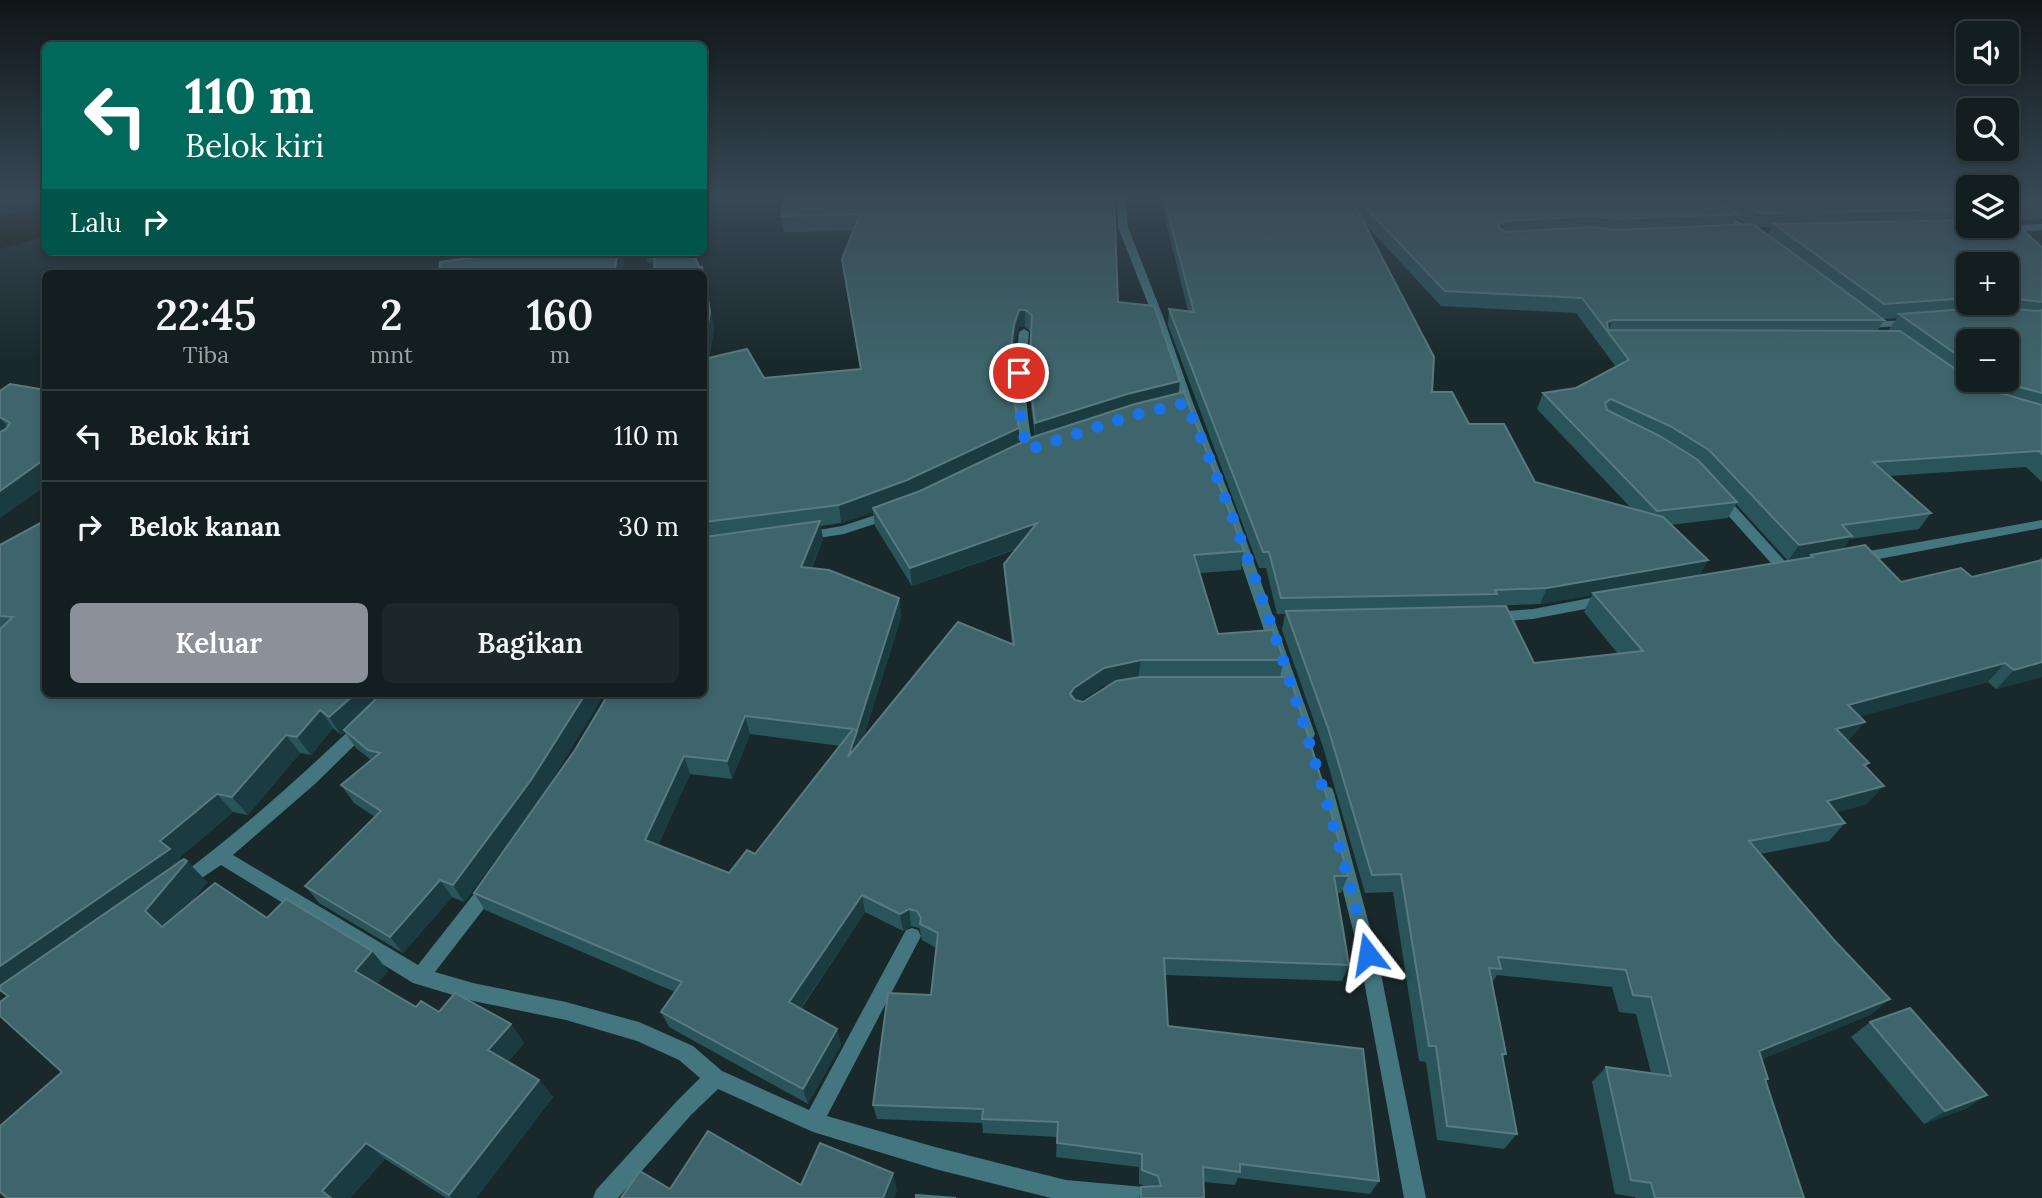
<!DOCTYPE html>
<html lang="id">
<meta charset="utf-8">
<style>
:root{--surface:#131e20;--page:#1c2729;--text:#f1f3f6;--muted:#9da2a5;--line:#323c3e;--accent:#8c9099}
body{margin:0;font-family:Lora,serif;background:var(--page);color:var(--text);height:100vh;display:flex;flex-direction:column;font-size:26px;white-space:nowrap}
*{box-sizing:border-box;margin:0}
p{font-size:23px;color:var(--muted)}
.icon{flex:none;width:38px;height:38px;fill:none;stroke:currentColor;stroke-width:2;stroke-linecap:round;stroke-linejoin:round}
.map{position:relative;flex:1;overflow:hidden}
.details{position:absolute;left:42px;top:270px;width:665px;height:427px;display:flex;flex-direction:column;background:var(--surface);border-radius:10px;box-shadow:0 4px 10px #0003,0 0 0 2px var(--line)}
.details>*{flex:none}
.hud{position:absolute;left:42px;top:42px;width:665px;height:214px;border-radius:10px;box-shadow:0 4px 10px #0003,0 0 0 2px var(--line);background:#00695c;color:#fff;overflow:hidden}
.controls{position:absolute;left:1956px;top:21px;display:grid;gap:14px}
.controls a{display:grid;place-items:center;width:63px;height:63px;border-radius:10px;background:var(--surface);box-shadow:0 4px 10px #0003,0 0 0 2px var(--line);font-size:35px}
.pin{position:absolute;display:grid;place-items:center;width:60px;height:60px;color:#fff;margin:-30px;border:4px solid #fff;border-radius:50%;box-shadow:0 2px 7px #0007}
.me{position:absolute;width:77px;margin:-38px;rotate:346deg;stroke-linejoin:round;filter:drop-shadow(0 0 5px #0008)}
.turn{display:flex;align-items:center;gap:24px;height:147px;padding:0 28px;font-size:32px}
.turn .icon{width:91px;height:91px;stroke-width:2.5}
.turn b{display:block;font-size:49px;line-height:60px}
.then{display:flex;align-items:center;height:66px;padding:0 28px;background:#0003;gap:14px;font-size:26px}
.eta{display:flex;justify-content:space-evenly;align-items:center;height:119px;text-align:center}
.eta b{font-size:42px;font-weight:600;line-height:49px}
.cta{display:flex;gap:14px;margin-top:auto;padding:14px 28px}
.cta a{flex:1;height:80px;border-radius:10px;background:var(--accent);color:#fff;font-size:28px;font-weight:600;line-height:80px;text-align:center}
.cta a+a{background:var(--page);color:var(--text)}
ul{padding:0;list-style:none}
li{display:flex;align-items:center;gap:21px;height:91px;padding:0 28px;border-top:2px solid var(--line)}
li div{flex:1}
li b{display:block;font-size:26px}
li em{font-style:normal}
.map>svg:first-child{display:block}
</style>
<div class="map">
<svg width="2042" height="1198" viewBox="0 0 2042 1198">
<rect width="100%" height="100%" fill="#19282a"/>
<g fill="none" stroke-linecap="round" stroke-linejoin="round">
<path fill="#181005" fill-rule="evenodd" d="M46,204v32l-46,13v-32z"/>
<g fill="#43767f" fill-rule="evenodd">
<path d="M1117,198h8l3,29 36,92 29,84 42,106 80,225 -2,4 -6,2 -6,-2 -2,-4 -76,-225 -42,-106 -27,-84 -36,-92z"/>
<path d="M1692,198h10l57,36 -8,2z"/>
<path d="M2042,224v6l-41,2 -5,-3 5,-3z"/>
<path d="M1911,320l5,3 -1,2 -45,3 -5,-3 5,-3z"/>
<path d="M1024,329l5,3c-4,40 -5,78 5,118l-6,4 -6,-4c-9,-40 -8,-78 -3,-118z"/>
<path d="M1721,495l5,1 65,72 2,3 -2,3h-10l-65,-72 -1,-3 1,-3z"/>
<path d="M891,510l5,1 1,3 -1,3 -52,17 -38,6 -7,-4 2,-3 41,-7z"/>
<path d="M2042,520v8l-184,35 -7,-5 7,-5z"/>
<path d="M1606,595l5,1 2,4 -2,4 -78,15 -38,3 -7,-5 7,-5 38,-3z"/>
<path d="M364,720l6,2 2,4 -2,4 -55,54 -82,71 185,110 66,-84 6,-2 6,2 3,6 -3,6 -61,79 38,11 93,19 73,20 54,24 29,25 87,39 97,-180 6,-2 6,2 3,6 -3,6 -91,174 108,31 131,33 78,7 8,3 3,8h-104l-116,-29 -122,-37 -95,-43 -27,26 -73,83h-25l3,-8 81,-89 23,-23 -21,-18 -42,-19 -71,-21 -93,-19 -60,-18 -192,-118 -37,25 -6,-3 -3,-5 3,-5c64,-47 123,-101 180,-155z"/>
<path d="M1326,786l6,2 2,5 43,161 49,244h-22l-45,-244 -41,-161 2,-5z"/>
</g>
</g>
<g fill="#29545a" fill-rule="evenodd">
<path d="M1114,198l4,104 60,92 66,157 -3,19 -41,3 18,61 66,26 -4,17 68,199 -7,17h-4l12,72 -7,16 -177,-6 3,51 211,155 -9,13 -132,-16 -3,7 -31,-3v16h-65l2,-11h7l-9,-3v-17l-83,-10 1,-20 -74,-4 -1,-10 -105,-4 -4,-14 58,-110 5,-47 -14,-8 -2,-10 -1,-2 -8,-2 -8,5 -38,-19 -64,97 36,20 4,16 -33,59 -139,-77 -8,-15 14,-20 -190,-82 -11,-17 101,-143 129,-57v-420l10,56 -5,29 55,20 96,-9 -18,-110 12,-28 -70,1 -3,-16zM1019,327h6l6,5 -2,59 6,46 -16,7v-16l-7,-41 -1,-19 3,-25zM873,512l2,14 37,60 105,-37 -13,15 1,18 7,62 -149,95 38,-122 -2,-19 -87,-30 11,-29 -2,-13 20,-3zM1111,684l-28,18 -3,-1 23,-15zM750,734l90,12 -85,108 -26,19 -71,-28 32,-71 42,5z"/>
<path d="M1160,198h809v28h38v-28h35v21l-30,2 30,26v235l-16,-15 -137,9 42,37 -12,16 -69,10 -7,10 58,33 71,-5 66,-16 4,-4v120l-46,12 -8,-7 -129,34 -10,24 -2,1 19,26 1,37 -31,8 9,11 -16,18 -69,13 74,86 56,59 -20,16 -108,44 6,20 -2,2 38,117h-169v-1l-20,-3 -23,-112 14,-15 45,6 -15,-59 -17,-2 -7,-25 -115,-12 -5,8 14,71 -4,4 15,76 -13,15 -67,-9 -11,-78 -7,-1 -26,-169 -28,1 -42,-146 -41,-117 3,-16h-8l-11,-46h-7l-91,-243 1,-16 19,2zM1736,218l11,6 -14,1zM1366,225l75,81 135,7 40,54 -40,21 -33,5 -6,16 94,99 -96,-26 -103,-90zM1757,227h15l-4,8zM1969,264h38v39h-38zM1897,318l-8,11 3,2h-15l7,-11 -2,-1zM1969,341l38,39h-38zM1736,504l52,57 -89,15 9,-16 -38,-35 58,-7zM1592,595l-8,17 34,42 -84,9 -42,-57 48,-2z"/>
<path d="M645,252h48l6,15 -52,-5z"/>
<path d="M46,390v95l-46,33v-127z"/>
<path d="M0,545l46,148h559l-64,105 -77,104 -12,-5 -49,56 -84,-50 -14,-17 70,-69 -21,-14 -13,-18 30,-25 -15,-12 -11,-16 -4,3 -8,-7 -22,27 -11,-2 -52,62 -15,-3 -54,46 3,3h5l20,21 -18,23 78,13 105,33 16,20 -11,13 39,23 95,17 13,19 -16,19 31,18 14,17 -77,101h-30l-61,-39 -35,39h-343l55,-126 -54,-76 -8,-5z"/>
<path d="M1870,1022l117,73 -22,14 -41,15 -73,-87z"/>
</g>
<g fill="#1a3b40">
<path d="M1506,221l-5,14 -6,4 4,-15z"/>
<path d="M618,252h2l4,12 -2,9h-8z"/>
<path d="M704,273l10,56 -9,49 -1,-6z"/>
<path d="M1019,310h6v17h-6l-5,16 -3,30 -1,-18 4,-30z"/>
<path d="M1613,320l-5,12 -1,-10z"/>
<path d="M1180,381l-2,18 -143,42v-18l92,-29z"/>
<path d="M0,418l13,16 -13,7z"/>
<path d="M1019,428v19l-144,64 -2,-3v4l-32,11 -2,-18z"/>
<path d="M46,458v27l-46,33v-27z"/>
<path d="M820,521l3,18 -19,46 -3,-18z"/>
<path d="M1037,523v18l-125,45 -2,-18z"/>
<path d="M1852,536l-11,16 -30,3 -2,3 -21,3 11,-16z"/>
<path d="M1708,560l-10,17 -105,16 -1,2 -52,9 7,-16z"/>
<path d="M899,598l2,19 -41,131 -3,-18z"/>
<path d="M1141,660l-3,18 -35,8 -29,20 -4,-12 4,-6 30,-20z"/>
<path d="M2042,662v15l-46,12 18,-19z"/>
<path d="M2005,663l-17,19 -155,42 15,-19z"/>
<path d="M356,693h32l-47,42 -12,-18z"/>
<path d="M586,693h19l-64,105 -77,104 -11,-17z"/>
<path d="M320,710l13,18 -22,27 -14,-18z"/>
<path d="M745,716l5,18 -18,45 -5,-18z"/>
<path d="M1865,722l-16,18 -28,8 15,-19z"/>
<path d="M857,731l3,18 -12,8z"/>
<path d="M286,735l14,18 -52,62 -16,-18z"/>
<path d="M684,756l6,18 -37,84 -8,-18z"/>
<path d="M1884,786l-17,18 -56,16 16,-19z"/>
<path d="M217,794l16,18 -54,46 6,6 2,-3 20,21 -40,49 -167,60v-25l160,-125z"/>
<path d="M440,880l12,17 -49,56 -13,-16z"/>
<path d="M862,895l3,17 -71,106 -5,-16z"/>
<path d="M909,909l2,17 -8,5 -3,-17z"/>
<path d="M372,951l16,20 -16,19 -17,-19z"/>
<path d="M1890,999l-20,16 -128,52 17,-16z"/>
<path d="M511,1024l13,19 -21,25 -15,-18z"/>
<path d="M837,1029l4,16 -33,59 -5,-15z"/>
<path d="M539,1080l14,17 -77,101h-24l-3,-3z"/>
<path d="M1987,1095l-22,14 -41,15 21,-13z"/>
<path d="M366,1143l19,16 -35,39h-19l-9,-7z"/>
<path d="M893,1173l4,17 -3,8h-11z"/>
</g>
<g fill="#3e656b" stroke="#587a80" stroke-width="2" fill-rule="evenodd">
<path d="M785,198h329l4,104 36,4 26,75 -53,13 -92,29 -6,-50 3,-58 -7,-5h-6l-5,15 -4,30 2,32 7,41 -112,52 -68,25 -135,17v-163l43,-10 17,29 97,-9 -19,-110 18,-45 -79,2z"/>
<path d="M1164,198h187l83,159 -2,35h20l17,32h35l31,58 128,35 45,43 -161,28 -52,2 2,4 -216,4 -12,-46h-6l-94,-243 25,3z"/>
<path d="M1356,198h358l24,16 -124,5 -21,-3 -87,5 -7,3 -1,3 8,5 87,-5 21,3 139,-6 131,96h-271l-6,2 1,8 292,1 83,57 59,17v49l-3,-3 -166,11 58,51 -89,12 10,11 -53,9 -90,-95 -39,-24 -59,-27 -6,4 2,7 53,26 38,24 39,42 -80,9 -114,-118 33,-5 53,-28 -47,-62 -137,-7z"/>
<path d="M1734,198h235v11l-210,4z"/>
<path d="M2007,198h35v7l-35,3z"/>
<path d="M2007,219h3l32,28v55l-35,-4v-34h-38v34l-85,6 -110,-80 195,-4v6h38z"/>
<path d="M509,252l-1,4 53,-4h57l-4,21h-175l1,-11z"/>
<path d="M655,252h38l6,15h3l1,6h-49z"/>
<path d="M704,274l6,38 -6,34z"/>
<path d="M1993,307l45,4 4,-1v83l-49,-13h14v-39h-38v22l-70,-49z"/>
<path d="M10,384l36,6v68l-46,33v-59l6,-3 4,-6 -10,-6v-26z"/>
<path d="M1184,392l60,159 -50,4 24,79 55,-4 11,30h-143l-37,8 -30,20 -4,6 5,6 8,2 33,-21 25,-4h149l38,124 20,75h-14l15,89 -185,-7 4,68 195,23 16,132 -139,-17v8l-37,-5 1,31h-63v-11l20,-1 -3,-10 -16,-6v-16l-85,-11 1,-21 -76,-3 1,-10 -110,-4 15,-112 43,2 7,-62 -18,-9 1,-6 -4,-7 -8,-2 -9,5 -38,-19 -73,107 48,27 -34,60 -142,-77 21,-30 -208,-89 101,-143 34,-57h95v-156l116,-16 -19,46 28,3 70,28 -42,132h-2l2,1 -9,26 110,-135 56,23 -10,-81 33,-41 -127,45 -37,-60 47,-17 113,-54 102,-33zM745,716l108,13 -98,125 -8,-4 -18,23 -84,-33 39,-84 43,5z"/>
<path d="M46,520v173h310l-27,24 -9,-7 -23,27 -11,-2 -54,62 -15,-3 -57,47 10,8 -170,117v-337l13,-12 -13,-1v-71z"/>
<path d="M1865,545l36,37 60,-14 11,9 70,-17v102l-28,8 -9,-7 -157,42 17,17 -29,7 33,34 -5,2 20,21 -57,15 18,22 -96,18 85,99 56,59 -131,52 9,28h-3l39,119h-149l-4,-15 -20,-3 -25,-113 65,9 -20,-79 -18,-2 -7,-25 -128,-13 3,12 -12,-1 17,86h-4l15,80 -70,-8 -11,-80h-7l-28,-172 -29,1 -44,-147 -42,-117 220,-5 28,57 109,-12 -50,-58 207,-34 13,-2 -2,-2z"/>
<path d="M382,693h204l-55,87 -78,105 -13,-5 -50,57 -85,-51 76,-75 -40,-26 39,-32 -12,-3 -24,-20z"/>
<path d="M184,859l3,2 -42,50 17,16 53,-44 52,35 19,-19 86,52 -17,20 61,36 5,-6 18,11 16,-19 56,31 -23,26 51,30 -90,115 -83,-52 -44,48 9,7h-324l-7,-6v-66l62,-54 -62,-56v-14l8,-6 -8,-6v-4z"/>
<path d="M1910,1008l77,87 -42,16 -75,-89z"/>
<path d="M708,1131l93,54 19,-42 73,30 -10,25h-262l19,-27 30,18z"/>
<path d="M916,1195l40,3h-40z"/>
</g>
<linearGradient id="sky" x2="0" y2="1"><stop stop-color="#0e1617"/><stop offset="0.54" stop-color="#384855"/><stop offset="1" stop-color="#384855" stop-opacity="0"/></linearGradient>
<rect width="2042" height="365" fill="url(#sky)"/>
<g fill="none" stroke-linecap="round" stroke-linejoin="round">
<path stroke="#1a73e8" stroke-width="12" stroke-dasharray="0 21.6" d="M1019,373l2,52 7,25 102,-34 56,-13c77,178 134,364 182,551"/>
</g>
</svg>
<div class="controls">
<a><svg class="icon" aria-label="sound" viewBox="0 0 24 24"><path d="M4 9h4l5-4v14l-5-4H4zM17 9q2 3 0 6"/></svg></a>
<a><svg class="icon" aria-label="search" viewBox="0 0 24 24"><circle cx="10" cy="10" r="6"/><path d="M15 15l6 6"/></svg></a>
<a><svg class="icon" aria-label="layers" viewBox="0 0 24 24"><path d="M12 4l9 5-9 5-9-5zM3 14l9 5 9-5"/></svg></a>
<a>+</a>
<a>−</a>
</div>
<div class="pin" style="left:1019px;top:373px;background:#d93025"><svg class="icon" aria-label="arrive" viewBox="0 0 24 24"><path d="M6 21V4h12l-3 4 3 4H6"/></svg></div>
<svg class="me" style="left:1368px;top:954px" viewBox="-20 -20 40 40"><path d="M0-17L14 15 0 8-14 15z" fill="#1a73e8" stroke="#fff" stroke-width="4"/></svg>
<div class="hud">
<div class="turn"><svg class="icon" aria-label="left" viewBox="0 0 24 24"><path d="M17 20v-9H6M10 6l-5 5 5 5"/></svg><div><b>110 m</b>Belok kiri</div></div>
<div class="then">Lalu<svg class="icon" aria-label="right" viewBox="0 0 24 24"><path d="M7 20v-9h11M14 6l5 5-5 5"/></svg></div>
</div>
<section class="details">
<div class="eta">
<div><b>22:45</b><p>Tiba</p></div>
<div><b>2</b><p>mnt</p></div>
<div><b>160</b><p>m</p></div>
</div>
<ul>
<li><svg class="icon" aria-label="left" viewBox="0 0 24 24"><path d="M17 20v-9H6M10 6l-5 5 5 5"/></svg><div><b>Belok kiri</b></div><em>110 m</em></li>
<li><svg class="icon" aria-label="right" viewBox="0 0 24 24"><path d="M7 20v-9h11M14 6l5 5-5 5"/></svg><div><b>Belok kanan</b></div><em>30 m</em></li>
</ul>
<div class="cta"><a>Keluar</a><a>Bagikan</a></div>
</section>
</div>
